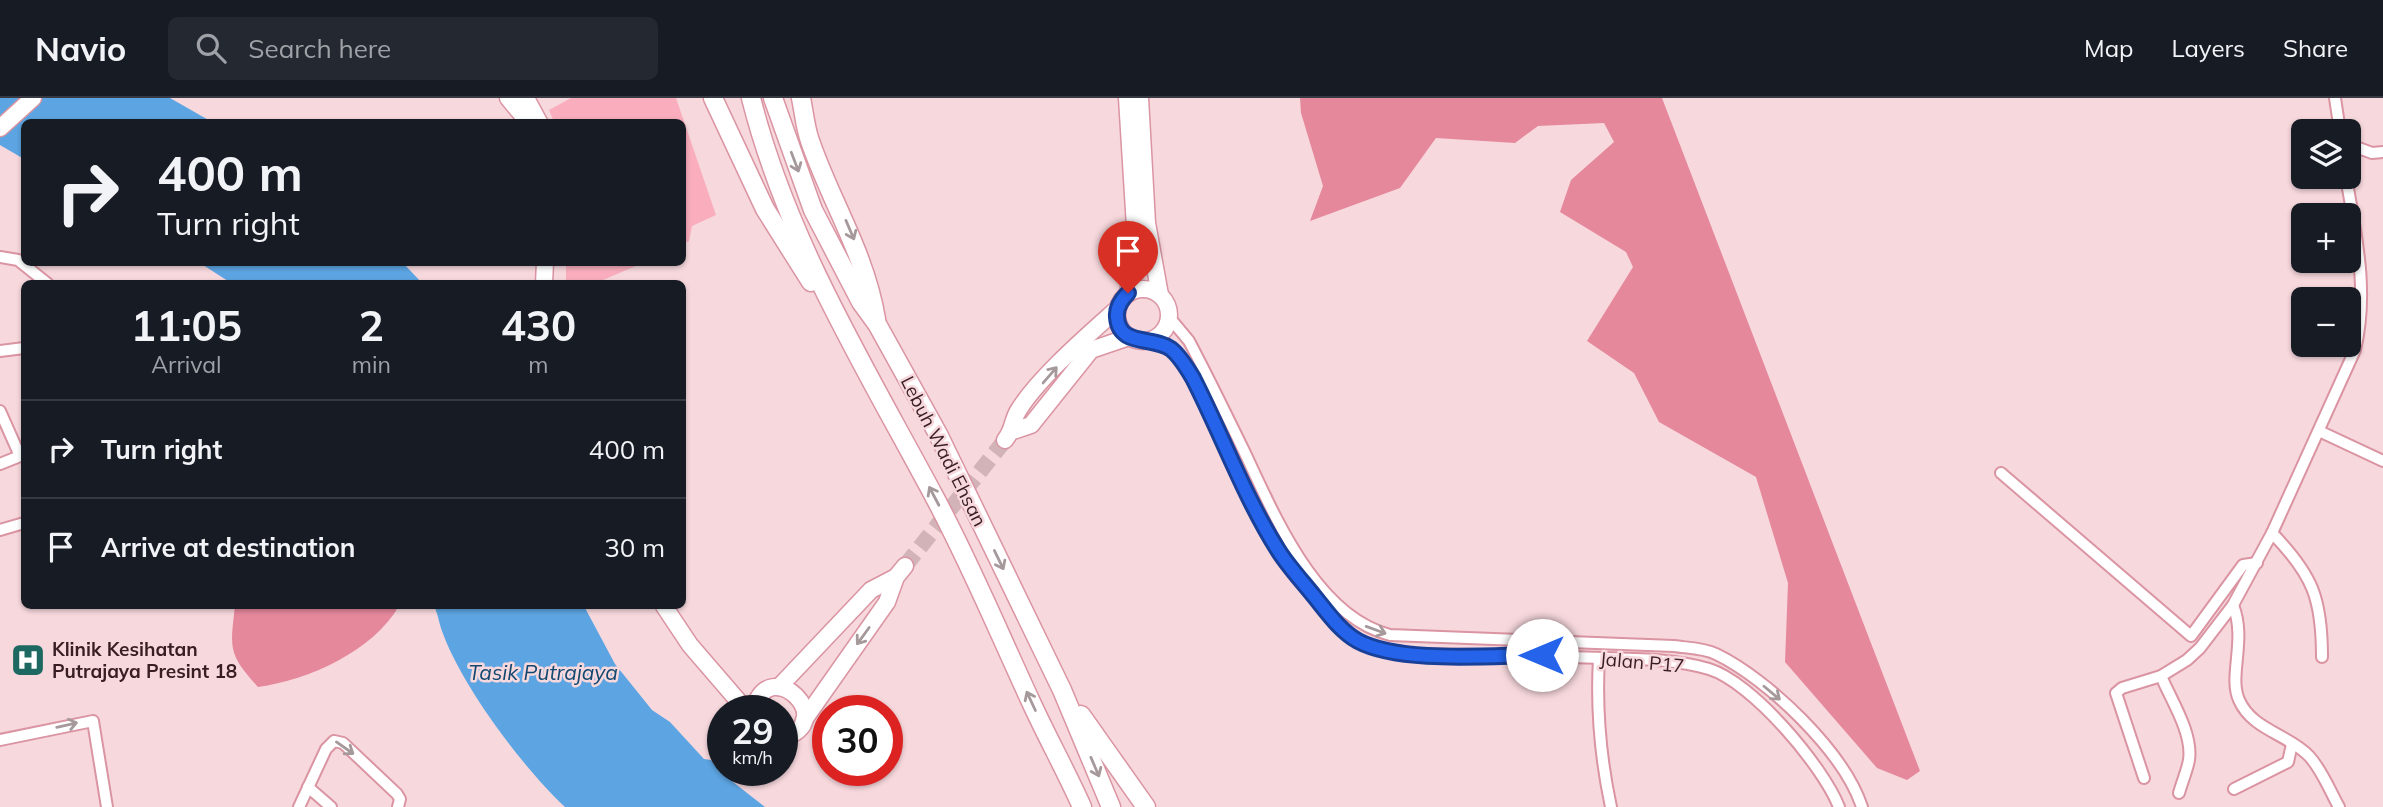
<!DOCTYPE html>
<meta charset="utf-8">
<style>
:root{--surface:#171b24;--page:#242831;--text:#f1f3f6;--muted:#9ea1a6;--line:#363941}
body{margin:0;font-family:Mulish,sans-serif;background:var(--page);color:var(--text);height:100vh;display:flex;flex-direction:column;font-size:26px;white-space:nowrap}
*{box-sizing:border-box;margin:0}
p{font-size:23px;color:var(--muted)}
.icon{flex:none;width:38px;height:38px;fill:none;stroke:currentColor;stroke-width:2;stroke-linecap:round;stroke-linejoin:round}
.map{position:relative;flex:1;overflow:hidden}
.panel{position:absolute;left:21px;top:182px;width:665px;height:329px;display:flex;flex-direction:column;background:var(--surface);border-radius:10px;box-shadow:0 2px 5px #0004}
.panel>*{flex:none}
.top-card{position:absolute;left:21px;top:21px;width:665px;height:147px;border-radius:10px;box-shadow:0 2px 5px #0004;background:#171b24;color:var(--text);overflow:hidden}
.tools{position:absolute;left:2291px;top:21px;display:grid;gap:14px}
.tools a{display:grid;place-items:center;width:70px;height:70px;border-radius:10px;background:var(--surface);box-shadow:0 2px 5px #0004;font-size:35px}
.speed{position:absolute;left:707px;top:597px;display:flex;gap:14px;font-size:35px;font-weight:700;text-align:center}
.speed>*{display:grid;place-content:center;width:91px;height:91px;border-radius:50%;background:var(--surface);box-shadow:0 2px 5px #0004;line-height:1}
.speed small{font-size:18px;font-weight:400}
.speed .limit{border:10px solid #d22;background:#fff;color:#111}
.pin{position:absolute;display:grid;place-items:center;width:60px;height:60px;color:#fff;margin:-72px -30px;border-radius:50% 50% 50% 0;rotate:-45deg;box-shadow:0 0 7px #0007}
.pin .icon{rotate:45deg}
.me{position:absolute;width:77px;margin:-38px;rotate:270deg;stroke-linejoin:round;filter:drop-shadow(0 0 5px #0008)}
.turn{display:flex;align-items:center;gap:24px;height:147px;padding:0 21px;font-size:32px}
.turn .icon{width:91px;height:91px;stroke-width:2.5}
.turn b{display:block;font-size:49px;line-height:60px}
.eta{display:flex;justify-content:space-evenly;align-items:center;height:119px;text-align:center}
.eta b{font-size:42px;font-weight:700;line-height:49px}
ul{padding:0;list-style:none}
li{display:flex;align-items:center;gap:21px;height:98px;padding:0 21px;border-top:2px solid var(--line)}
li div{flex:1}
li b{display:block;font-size:26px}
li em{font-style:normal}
header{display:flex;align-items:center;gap:42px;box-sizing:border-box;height:98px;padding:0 35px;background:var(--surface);border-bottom:2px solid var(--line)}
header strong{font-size:33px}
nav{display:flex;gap:38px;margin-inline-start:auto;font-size:24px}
.search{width:490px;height:63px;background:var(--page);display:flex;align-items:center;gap:18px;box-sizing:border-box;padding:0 24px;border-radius:10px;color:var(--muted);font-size:26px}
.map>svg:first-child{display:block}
</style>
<header>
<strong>Navio</strong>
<div class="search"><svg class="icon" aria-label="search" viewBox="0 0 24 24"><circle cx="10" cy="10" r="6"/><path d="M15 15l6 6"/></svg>Search here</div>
<nav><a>Map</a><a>Layers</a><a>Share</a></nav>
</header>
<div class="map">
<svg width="2383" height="709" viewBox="0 0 2383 709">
<rect width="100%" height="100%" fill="#f7d8dd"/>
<g fill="#faaebd">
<path d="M571,0h105l40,117 -24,11 -3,15 -6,3 -1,-122h-128l-5,-12z"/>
<path d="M566,165v-1l77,1 -47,20 -30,1z"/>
</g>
<g fill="#e5889c">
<path d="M1300,0h362l258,673 -13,9 -30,-12 -92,-106 3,-79 -32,-106 -97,-55 -25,-49 -47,-32 46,-74 -7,-15 -66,-40 11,-32 43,-38 -10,-19 -66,3 -23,17 -79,-5 -36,50 -90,33 13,-35 -22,-73z"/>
<path d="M235,508h164c-26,45 -90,74 -141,81 -30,-33 -28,-38 -23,-81z"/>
</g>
<g fill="#5da5e2">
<path d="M0,0h170l42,24h-188v37l-24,-14z"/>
<path d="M200,165h203l19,20h-191z"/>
<path d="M434,508h150l31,58 37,46 18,12 34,37 7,1 8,11 46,36h-200c-42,-39 -104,-122 -123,-176 -3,-8 -4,-17 -8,-25z"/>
</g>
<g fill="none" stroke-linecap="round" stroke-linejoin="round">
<path stroke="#d1b3b8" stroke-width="16" stroke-dasharray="16 8" stroke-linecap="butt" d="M905,468l100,-126"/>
<g stroke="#da94a2" stroke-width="14">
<g id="street">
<path d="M2335,0l5,33"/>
<path d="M2348,46l24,9 11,-1"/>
<path d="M0,159l18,3 30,24"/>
<path d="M1169,219l20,24c19,36 37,73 55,110 30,63 71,165 146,184l284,11c13,2 30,2 42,8 52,25 128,98 146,153"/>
<path d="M1151,241l18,8 19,22 68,142 36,57 51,62 15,11 18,7 40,6c63,1 125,2 187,4 36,1 72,1 106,11 43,13 114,97 130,138"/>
<path d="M0,253l24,-3"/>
<path d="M0,313l20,45 -20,8"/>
<path d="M2319,333l64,30"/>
<path d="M2001,375l190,163 52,-71 14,-2"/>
<path d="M0,432l24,-7"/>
<path d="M2272,435c41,42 50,66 50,124"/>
<path d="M2233,507c14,35 -5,71 6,95 13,30 49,34 70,56 13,14 21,35 30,51"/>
<path d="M1599,560c-3,52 1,98 12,149"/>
<path d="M2161,578c10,24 32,57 28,84 -2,11 -7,22 -10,33"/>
<path d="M0,642l93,-19 14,86"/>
<path d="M2144,680l-28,-85 6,-5 39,-12 26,-16 13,-12 33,-43 39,-72 83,-183c14,-59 1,-115 -9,-173"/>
<path d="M308,689l23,20"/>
<path d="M2234,691l54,-27 4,-18"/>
<path d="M299,709l27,-58 8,-8 9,2 54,51 3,5 -2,8"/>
</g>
</g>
<g stroke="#da94a2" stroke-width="19">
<g id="secondary">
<path d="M508,0l20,24"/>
<path d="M526,0l13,24"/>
<path d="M1127,0l9,145 -8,50"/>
<path d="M1140,0l7,125 13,72"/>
<path d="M0,30l33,-30"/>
<path d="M544,186l1,-22"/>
<circle cx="1143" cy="217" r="26"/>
<path d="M1013,333l18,-6 60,-75 38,-13"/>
<path d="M1005,342c8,-9 7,-19 13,-29 20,-33 70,-76 99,-102"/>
<path d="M664,508l26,39 56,65"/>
<path d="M779,589l92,-97 25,-13"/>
<path d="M754,612c14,-59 88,12 28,28"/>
<path d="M804,622l83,-118 9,-25 9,-11"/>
</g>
</g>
<g stroke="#da94a2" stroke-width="21">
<g id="primary">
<path d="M713,0l52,111 46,73"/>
<path d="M751,0c36,143 114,269 183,398 36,67 65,137 97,206 16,35 35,69 51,105"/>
<path d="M773,0l40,112 48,92 16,22 61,110 124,256 49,117"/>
<path d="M801,0c3,14 4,29 9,43 21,61 55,112 66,178"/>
<path d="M1081,617l65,92"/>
</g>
</g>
<use href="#street" stroke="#fff" stroke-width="10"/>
<use href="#secondary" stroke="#fff" stroke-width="16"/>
<use href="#primary" stroke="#fff" stroke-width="18"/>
</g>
<defs><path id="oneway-shaft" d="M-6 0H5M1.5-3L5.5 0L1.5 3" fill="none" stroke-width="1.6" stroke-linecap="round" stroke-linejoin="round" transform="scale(1.75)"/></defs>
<g stroke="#a5999c">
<use href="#oneway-shaft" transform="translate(795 64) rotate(69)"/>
<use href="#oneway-shaft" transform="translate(850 132) rotate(67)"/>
<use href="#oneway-shaft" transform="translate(1050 277) rotate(-49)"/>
<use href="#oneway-shaft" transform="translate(934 398) rotate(-118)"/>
<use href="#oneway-shaft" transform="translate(999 462) rotate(64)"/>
<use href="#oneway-shaft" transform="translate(1376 532) rotate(20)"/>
<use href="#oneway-shaft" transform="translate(863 538) rotate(126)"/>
<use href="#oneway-shaft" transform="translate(1772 595) rotate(40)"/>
<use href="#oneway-shaft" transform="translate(1031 603) rotate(-115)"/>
<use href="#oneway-shaft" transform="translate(67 627) rotate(-13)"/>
<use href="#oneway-shaft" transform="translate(345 650) rotate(35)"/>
<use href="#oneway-shaft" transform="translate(1095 669) rotate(67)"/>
</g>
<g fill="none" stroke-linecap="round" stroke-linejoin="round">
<g stroke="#184099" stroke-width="18">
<path id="route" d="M1128,195c-7,7 -12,14 -11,24 2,30 36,19 54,32 9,7 16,19 22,29 29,57 51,118 85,172 10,16 24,31 36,46 13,16 26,35 44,45 43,23 135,14 184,14"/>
</g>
<use href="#route" stroke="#2563eb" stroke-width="12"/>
</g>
<defs>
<g id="hospital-square" transform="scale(1.75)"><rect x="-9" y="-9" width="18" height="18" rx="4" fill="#1d6861" stroke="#f7d8dd"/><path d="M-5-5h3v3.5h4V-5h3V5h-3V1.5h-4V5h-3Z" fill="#fff"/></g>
</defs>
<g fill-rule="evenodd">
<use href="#hospital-square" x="28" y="562"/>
</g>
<g text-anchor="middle" stroke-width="5" stroke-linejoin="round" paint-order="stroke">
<g font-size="19" fill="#381d23" stroke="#f7d8dd">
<text transform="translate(944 353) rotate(63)" y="7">Lebuh Wadi Ehsan</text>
<text transform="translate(1642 564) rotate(5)" y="7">Jalan P17</text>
</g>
<g font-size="19" font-weight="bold" fill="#381d23" stroke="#f7d8dd" text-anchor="start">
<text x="52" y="558">Klinik Kesihatan<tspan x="52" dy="22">Putrajaya Presint 18</tspan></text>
</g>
<g font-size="21" font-style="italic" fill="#134870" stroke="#f7d8dd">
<text x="543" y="582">Tasik Putrajaya</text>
</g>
</g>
</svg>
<div class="tools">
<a><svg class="icon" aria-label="layers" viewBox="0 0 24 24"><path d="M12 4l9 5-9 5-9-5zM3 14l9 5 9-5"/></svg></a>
<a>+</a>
<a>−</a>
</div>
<div class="speed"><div>29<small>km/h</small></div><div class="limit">30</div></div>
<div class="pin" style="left:1128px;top:195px;background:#d93025"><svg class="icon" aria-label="arrive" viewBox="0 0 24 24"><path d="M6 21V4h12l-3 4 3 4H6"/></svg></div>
<svg class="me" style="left:1542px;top:557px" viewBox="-20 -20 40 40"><circle r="19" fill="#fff"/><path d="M0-13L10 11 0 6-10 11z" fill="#2563eb"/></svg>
<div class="top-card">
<div class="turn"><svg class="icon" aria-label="right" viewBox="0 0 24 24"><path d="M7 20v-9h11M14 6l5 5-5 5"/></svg><div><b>400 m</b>Turn right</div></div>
</div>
<section class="panel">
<div class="eta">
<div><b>11:05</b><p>Arrival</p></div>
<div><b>2</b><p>min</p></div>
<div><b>430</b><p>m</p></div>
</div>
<ul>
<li><svg class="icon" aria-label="right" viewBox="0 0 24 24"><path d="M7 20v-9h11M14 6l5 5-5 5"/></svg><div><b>Turn right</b></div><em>400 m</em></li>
<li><svg class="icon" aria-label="arrive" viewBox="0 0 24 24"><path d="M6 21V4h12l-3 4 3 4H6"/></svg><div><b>Arrive at destination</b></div><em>30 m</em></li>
</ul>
</section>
</div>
